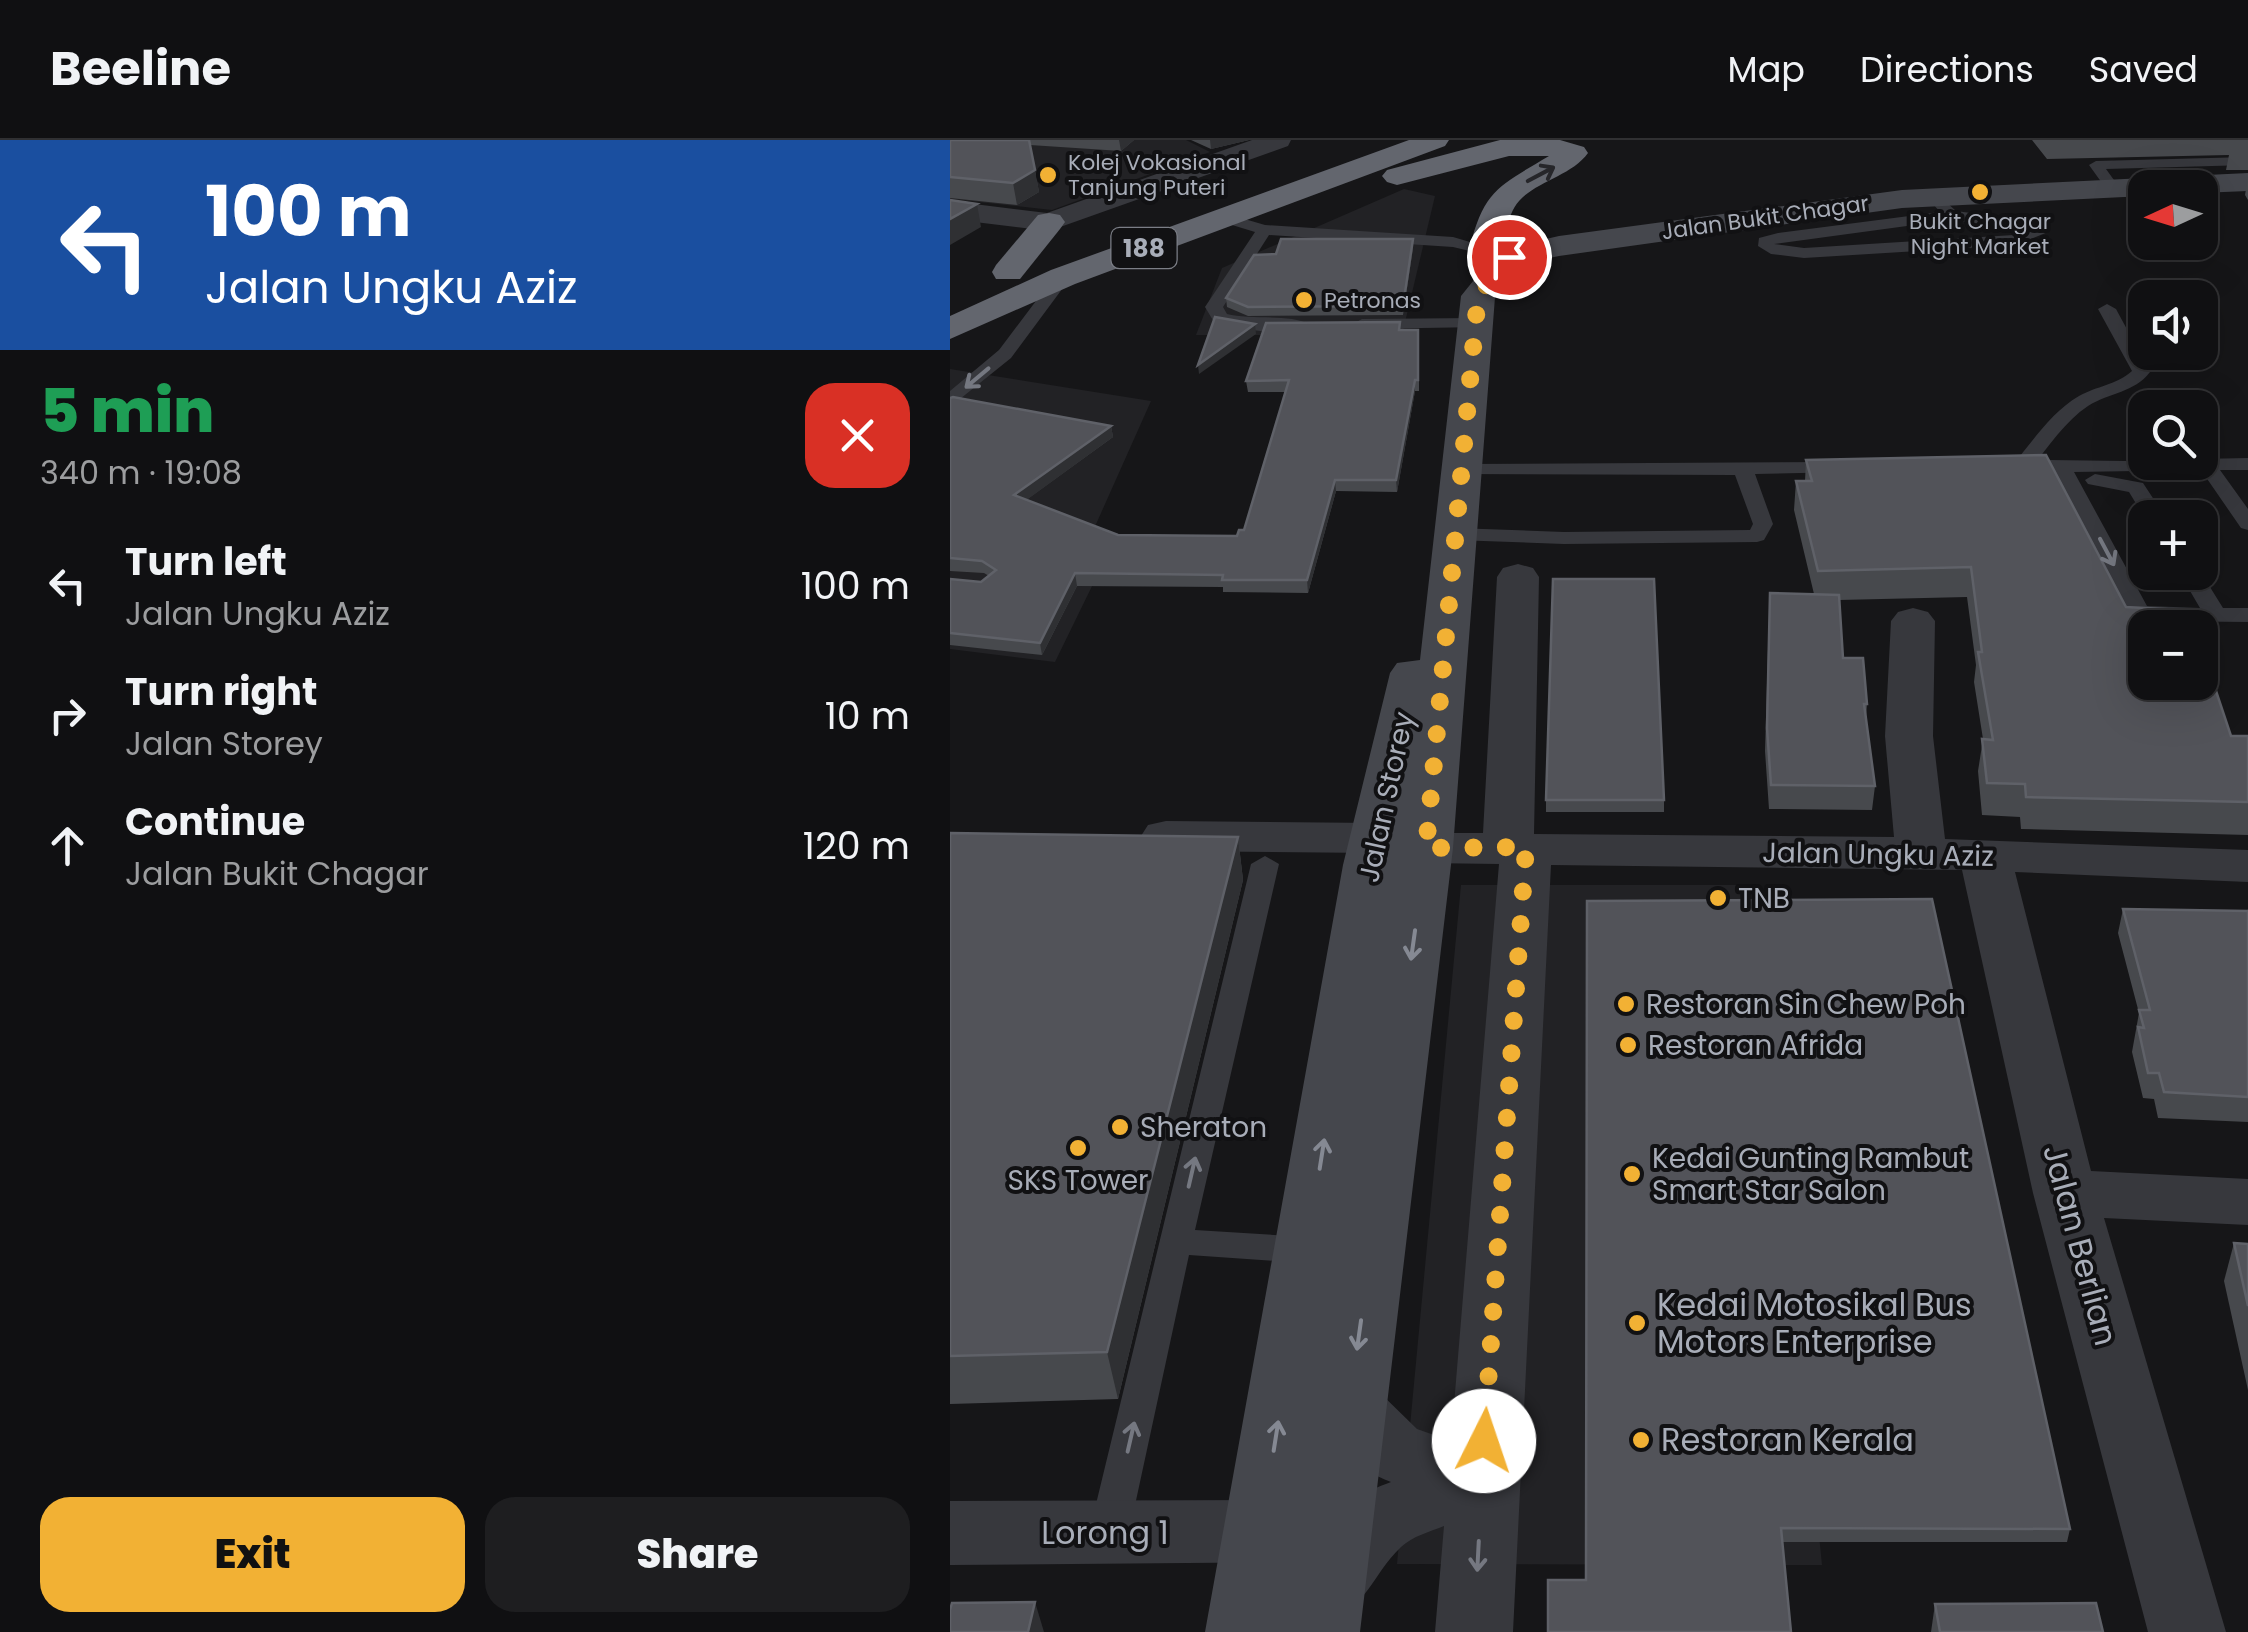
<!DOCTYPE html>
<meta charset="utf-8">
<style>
:root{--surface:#101012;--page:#1e1e20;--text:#f1f3f6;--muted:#9c9d9f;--line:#303032;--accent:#f2b134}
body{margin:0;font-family:Poppins,sans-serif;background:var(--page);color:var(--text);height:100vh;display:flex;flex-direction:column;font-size:38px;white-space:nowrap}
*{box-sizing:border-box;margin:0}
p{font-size:32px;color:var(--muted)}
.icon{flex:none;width:55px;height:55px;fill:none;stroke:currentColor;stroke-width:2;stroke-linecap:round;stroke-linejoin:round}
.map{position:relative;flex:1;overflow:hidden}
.drawer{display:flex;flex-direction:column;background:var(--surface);width:950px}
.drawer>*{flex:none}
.top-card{background:#1a4fa0;color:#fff;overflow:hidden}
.needle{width:65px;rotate:266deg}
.controls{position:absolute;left:1178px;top:30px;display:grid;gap:20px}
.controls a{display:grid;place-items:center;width:90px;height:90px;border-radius:20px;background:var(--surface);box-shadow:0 10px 40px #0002,0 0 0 2px var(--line);font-size:50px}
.pin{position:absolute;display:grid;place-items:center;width:85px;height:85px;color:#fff;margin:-42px;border:5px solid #fff;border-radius:50%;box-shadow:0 2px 10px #0007}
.me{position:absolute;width:110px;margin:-55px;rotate:4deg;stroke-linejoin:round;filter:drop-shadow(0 0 8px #0008)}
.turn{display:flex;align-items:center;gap:35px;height:210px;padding:0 40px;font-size:45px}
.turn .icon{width:130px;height:130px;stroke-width:2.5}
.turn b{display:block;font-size:70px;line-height:85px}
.round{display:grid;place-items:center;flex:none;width:105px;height:105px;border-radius:30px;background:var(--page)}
.summary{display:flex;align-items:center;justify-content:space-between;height:170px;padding:0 40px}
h1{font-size:60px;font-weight:800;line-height:75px;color:#1e9e55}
.button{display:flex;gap:20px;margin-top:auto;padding:20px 40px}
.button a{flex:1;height:115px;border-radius:30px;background:var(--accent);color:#111;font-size:40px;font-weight:800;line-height:115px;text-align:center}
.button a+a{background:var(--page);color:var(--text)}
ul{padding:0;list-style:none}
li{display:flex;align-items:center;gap:30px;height:130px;padding:0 40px}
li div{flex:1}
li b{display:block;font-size:38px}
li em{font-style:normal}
header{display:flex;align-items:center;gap:60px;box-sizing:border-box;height:140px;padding:0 50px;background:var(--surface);border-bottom:2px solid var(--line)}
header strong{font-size:48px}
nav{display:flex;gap:55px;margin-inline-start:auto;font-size:35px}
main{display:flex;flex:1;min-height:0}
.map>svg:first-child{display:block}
</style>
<header>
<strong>Beeline</strong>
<nav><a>Map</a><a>Directions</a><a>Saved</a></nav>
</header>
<main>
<section class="drawer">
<div class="top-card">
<div class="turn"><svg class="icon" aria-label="left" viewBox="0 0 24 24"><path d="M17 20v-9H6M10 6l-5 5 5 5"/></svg><div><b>100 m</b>Jalan Ungku Aziz</div></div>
</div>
<div class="summary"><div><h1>5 min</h1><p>340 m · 19:08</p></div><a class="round" style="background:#d93025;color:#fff"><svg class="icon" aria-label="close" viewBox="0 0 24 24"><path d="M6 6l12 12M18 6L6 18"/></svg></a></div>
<ul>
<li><svg class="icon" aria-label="left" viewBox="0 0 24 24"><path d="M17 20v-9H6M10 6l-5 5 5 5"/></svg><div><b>Turn left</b><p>Jalan Ungku Aziz</p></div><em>100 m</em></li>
<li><svg class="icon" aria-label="right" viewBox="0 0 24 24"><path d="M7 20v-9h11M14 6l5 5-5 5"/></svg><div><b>Turn right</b><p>Jalan Storey</p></div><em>10 m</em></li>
<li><svg class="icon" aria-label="ahead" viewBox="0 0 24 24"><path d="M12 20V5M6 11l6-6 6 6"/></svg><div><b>Continue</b><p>Jalan Bukit Chagar</p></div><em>120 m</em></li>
</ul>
<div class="button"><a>Exit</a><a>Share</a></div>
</section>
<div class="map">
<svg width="1298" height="1492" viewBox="0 0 1298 1492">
<rect width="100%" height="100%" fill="#161618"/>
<g fill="#222225">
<path d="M0,0h236l24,12 -158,58 -102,-11z"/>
<path d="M454,49l31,7 -33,139h-206l26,-67z"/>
<path d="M0,229l201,32 -58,130 22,8 -60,123 -105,-13z"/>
<path d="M511,745h294l67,680 -425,-1z"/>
</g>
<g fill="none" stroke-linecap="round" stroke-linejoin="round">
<g fill="#37383d" fill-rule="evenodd">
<path d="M1298,17v8l-142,4 13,18 -7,4 -5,-1 -18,-25 7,-4z"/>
<path d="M984,51l22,20 74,10 18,11 -32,13 -212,13 -33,-4 -13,-8 1,-8 19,-5 162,-21 -14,-16zM1001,80l76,11 -13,4 -210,13 -30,-4z"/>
<path d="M274,73l41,12 188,12 58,17 -8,5 -50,-12 -184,-12 -46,72 4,7c22,6 66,0 81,10 -23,16 -68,4 -94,-2l-9,-15 50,-75 -36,-11v-6z"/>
<path d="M107,133l14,4 -60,81 -61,49v-16l49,-41z"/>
<path d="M1157,164l9,5 34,63c-16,21 -40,20 -62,34 -24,16 -41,43 -59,65l-33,1v-8l20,-3c19,-23 37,-50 63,-65 18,-10 37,-11 53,-25l-34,-62z"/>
<path d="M526,178l9,5 -3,4 -120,2 -9,-5 9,-5z"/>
<path d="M1298,318v12h-28l28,39v21l-7,-2 -40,-58 -127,2 73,134 53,2 -21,-36 21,-1 23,37h25v14l-100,-1 -18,-6 -76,-143 -15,-6 10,-6 151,2v-3z"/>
<path d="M890,322l10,6 -3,4 -92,2 18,50 -9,16 -7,2 -193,2 -109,-4 -11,-6 11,-6 109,4 186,-2 3,-6 -18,-49 -281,-1v-8l7,-2z"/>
<path d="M1145,334l48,9 23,35h-21l-16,-26 -41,-8 -3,-4z"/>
<path d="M315,716l14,8 -84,366 112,7 12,4 5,9 -5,9 -12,4 -118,-8 -60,278 -6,12 -14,5 -14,-5 -6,-12 162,-669z"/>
</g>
<g fill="#37383d" fill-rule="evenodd">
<path d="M302,0h39l-3,6 -239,85 -99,-12v-18l97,12z"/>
<path d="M568,424l15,4 6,9 -5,257 360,3 -9,-101 6,-115 7,-9 15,-4 15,4 7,9 -2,115 12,103 303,11v32l-233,-10 76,299 157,8v46l-144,-7 122,414h-78l-115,-439 -71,-323 -411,-5 -38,767h-78l9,-106c-15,6 -31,10 -43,21 -37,35 -35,80 -98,58l-11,-24 9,-19 -351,3v-64l345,-1 26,9 8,16c19,-23 34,-33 62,-43 -37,-14 -60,-41 -77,-75l10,-20 25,-8 25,8 43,42 34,12 48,-577 -73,-1 -51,-10 -209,-2 -18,-4 -7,-11 7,-11 18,-4 209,2 51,10h57l14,-256 6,-9z"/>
</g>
<path fill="#45474d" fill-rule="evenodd" d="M1298,33v18l-48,2v-5h-55v8l-243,12 -343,48 -39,8 -25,33 -42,551 -93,784h-155l138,-767 47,-192 7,-10 23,-3 41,-364 37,-46 61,-14 343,-46z"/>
<g fill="#63666e" fill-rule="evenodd">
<path d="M459,0h40l-4,6 -370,138 -125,55v-23l101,-46z"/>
<path d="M610,0l24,7 4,6c-15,21 -46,27 -65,44 -19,17 -13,38 -26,57h-22l-5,-7c14,-58 31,-62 79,-91h-40l-112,29 -10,-3 -5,-6 5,-6 113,-30z"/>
<path d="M99,73l11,2 5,7 -5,7 -40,50h-24l-4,-7 4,-7 42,-50z"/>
</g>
</g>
<g fill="#47494d">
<path d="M0,0h184l-13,11 -91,-6 9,47 -22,13 -67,-7z"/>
<path d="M241,0h58l-38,9z"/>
<path d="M1082,0h216v30h-22l3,-15 -182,4z"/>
<path d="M1298,37v23l-3,-5z"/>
<path d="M463,99v9l-10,67 -155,1 -21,-9 -1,-9 50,-44z"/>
<path d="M450,182v8l19,10v51h-4l-18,101 -61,-1 -28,102 -85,-1v-5l-146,-1 -35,69 -92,-10v-66l31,3 8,-6 -5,-3 -34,-2v-173l161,28 2,11 -87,63 92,35 119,1 7,-6 42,-138h-38l-2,-11z"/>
<path d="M856,320l320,147 85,43 -3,16 23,70h17v99l-227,-6 -1,-12 -38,-2 -4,-44 5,-32 -9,-57 2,-17 -9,-68 -128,3 4,58 24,46 -1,15 9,67 -3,24 -103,-1 -4,-58 4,-136 45,-21 -20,-84 2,-29h9z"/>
<rect x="596" y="660" width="118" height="12"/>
<path d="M0,693l288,4 5,43 -125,519 -168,5z"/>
<path d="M637,761l483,628 -3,13h-284l-197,38z"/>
<path d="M1173,769l124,2 1,-2v213l-90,-4 -4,-19 -11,-1 -11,-46 7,-39 -21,-80z"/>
<path d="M1284,1103l14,1v146l-24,-109z"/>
<path d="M985,1464l168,28h-172z"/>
</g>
<g fill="#2f3033">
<path d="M169,0h15l-13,11z"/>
<path d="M260,0h39l-38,9z"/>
<path d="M85,30l4,22 -22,13 -4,-22z"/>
<path d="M27,64l4,23 -31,18v-26z"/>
<path d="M463,99v9l-10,67v-9z"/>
<path d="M305,184l1,10 -57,40 -1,-9z"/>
<path d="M465,240v11l-18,101 -1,-12z"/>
<path d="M161,286l2,11 -96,70 -3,-12z"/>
<path d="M385,340l1,11 -28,102 -1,-13z"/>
<path d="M125,433l2,13 -35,69 -2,-12z"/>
<path d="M288,697l5,43 -125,519 -11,-47z"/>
<path d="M85,1462l9,30h-16z"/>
</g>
<g fill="#525359" stroke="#5f6168" stroke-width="2.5" fill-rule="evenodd">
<path d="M0,0h79l6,30 -22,13 -63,-6z"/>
<path d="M0,60l27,4 -27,15z"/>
<path d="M331,99h132l-10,67 -155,1 -22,-9 28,-43 22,-1z"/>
<path d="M265,177l40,7 -57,41z"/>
<path d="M450,182l-1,8h19v50h-3l-19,100h-61l-28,100h-85l1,-5 -148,-2 -35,70 -90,-10v-54l31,3 15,-12 -14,-9 -32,-3v-160l3,-1 158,29 -97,69 104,40 119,1 2,-6h5l45,-150 -43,1 20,-58z"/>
<path d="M1096,315l80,152 75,4 10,39 -9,-1 29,87h17v66l-222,-5 -1,-13 -38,-1 -5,-44 11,1 -15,-88h4l-11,-85 -153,4 -22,-90h16l-6,-21zM1195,488h55v54h-55z"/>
<path d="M603,439h101l10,221h-118z"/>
<path d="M820,453l69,2 4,63h20l4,46h-3l11,82 -104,-1 -4,-57z"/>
<path d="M0,693l288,4 -131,515 -157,4z"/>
<path d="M982,759l138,630 -289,-1 10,104h-243v-52h38l1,-679z"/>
<path d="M1173,769l125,2v186l-84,-5 -5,-19h-11l-10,-46 6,1 -5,-18h11z"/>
<path d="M1284,1103l14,1v62z"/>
<path d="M85,1462l-7,30h-78v-22l2,-7z"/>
<path d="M1146,1463l7,29h-163l-5,-28z"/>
</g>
<defs><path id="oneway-shaft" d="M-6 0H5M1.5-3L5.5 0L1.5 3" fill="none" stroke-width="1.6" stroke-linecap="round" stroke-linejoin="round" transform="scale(2.5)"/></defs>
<use stroke="#26262a" href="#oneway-shaft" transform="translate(591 34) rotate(-28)"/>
<g stroke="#757881">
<use href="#oneway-shaft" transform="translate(27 238) rotate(140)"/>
<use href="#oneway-shaft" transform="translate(1157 412) rotate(62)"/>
<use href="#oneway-shaft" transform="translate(242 1032) rotate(-77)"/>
<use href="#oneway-shaft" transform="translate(181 1297) rotate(-77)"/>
<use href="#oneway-shaft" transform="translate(528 1416) rotate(93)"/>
</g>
<g stroke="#858993">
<use href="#oneway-shaft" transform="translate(463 805) rotate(98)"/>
<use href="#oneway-shaft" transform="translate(372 1014) rotate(-81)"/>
<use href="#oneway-shaft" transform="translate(409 1195) rotate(98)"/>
<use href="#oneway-shaft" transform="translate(326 1296) rotate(-81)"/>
</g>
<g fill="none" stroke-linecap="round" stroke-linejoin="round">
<path stroke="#f2b134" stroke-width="18" stroke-dasharray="0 32.4" d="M534,1301l42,-594 -100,1 52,-552 31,-39"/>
</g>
<g fill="#f2b134" stroke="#111113" stroke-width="4">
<circle cx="98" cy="35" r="10"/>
<circle cx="1030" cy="52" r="10"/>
<circle cx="354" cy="160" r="10"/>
<circle cx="768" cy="758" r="10"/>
<circle cx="676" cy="864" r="10"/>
<circle cx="678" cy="905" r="10"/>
<circle cx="170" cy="987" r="10"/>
<circle cx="128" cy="1008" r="10"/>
<circle cx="682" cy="1034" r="10"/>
<circle cx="687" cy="1183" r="10"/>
<circle cx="691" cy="1300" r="10"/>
</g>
<g text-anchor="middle" stroke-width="8" stroke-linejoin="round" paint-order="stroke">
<g font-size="22" fill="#a8adb8" stroke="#111113" text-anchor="start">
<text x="118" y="30">Kolej Vokasional<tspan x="118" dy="25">Tanjung Puteri</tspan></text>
<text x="1030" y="89" text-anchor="middle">Bukit Chagar<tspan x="1030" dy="25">Night Market</tspan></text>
<text x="374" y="168">Petronas</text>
</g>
<g font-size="22" fill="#a8adb8" stroke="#111113">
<text transform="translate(815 77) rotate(-8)" y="8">Jalan Bukit Chagar</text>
</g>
<rect fill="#111113" stroke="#7b7e86" stroke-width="2.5" x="161.5" y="88" width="65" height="40" rx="8"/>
<g font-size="25" font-weight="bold" fill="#a8adb8">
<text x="194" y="117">188</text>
</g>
<g font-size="28" fill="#a8adb8" stroke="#111113">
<text transform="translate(436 657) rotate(-78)" y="10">Jalan Storey</text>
<text transform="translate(928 714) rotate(1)" y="10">Jalan Ungku Aziz</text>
</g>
<g font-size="28" fill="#a8adb8" stroke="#111113" text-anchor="start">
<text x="788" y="768">TNB</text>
<text x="696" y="874">Restoran Sin Chew Poh</text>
<text x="698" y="915">Restoran Afrida</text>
<text x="190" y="997">Sheraton</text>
<text x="702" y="1028">Kedai Gunting Rambut<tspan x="702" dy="32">Smart Star Salon</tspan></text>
<text x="128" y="1050" text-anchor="middle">SKS Tower</text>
</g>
<g font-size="32" fill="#a8adb8" stroke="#111113">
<text transform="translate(1130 1105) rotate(75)" y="11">Jalan Berlian</text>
<text x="155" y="1404">Lorong 1</text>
</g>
<g font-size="32" fill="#a8adb8" stroke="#111113" text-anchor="start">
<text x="707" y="1176">Kedai Motosikal Bus<tspan x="707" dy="37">Motors Enterprise</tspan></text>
<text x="711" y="1311">Restoran Kerala</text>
</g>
</g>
</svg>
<div class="controls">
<a><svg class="needle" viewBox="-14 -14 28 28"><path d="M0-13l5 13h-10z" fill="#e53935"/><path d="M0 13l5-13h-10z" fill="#9c9d9f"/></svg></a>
<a><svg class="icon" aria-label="sound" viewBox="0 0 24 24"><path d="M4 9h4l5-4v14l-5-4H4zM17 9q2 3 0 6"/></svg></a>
<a><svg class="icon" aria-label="search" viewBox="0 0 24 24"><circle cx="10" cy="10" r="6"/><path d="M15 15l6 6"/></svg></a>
<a>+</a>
<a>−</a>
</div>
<div class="pin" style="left:559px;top:117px;background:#d93025"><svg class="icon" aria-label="arrive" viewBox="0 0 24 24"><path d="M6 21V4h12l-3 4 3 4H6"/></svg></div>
<svg class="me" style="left:534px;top:1301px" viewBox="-20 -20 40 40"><circle r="19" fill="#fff"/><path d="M0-13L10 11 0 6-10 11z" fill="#f2b134"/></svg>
</div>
</main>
